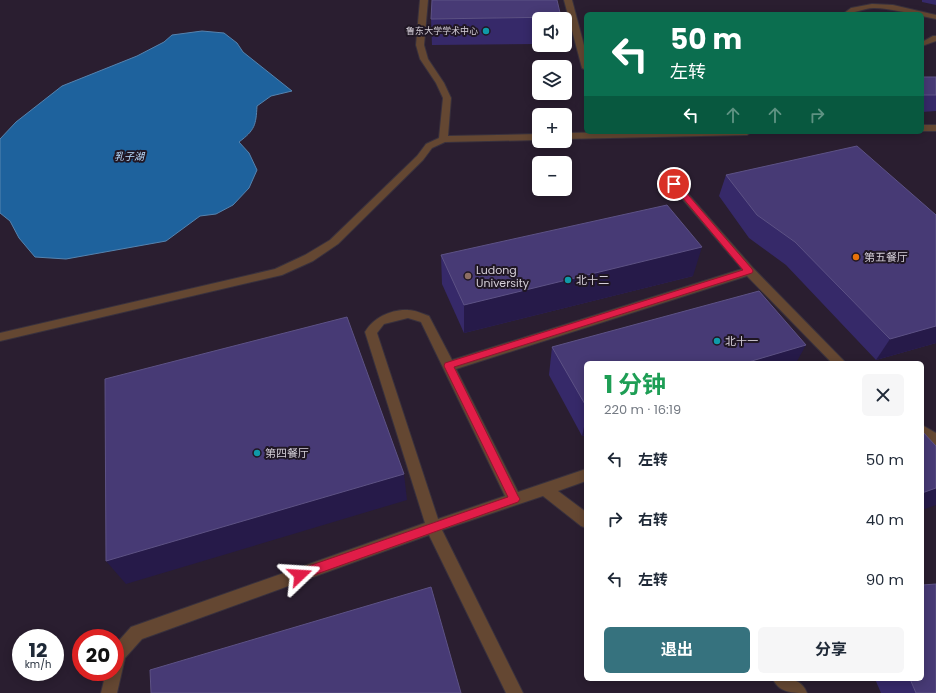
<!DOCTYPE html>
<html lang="zh">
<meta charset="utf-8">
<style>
:root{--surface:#fff;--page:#f6f6f7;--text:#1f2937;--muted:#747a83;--accent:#36727e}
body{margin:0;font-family:Poppins,"Noto Sans SC",sans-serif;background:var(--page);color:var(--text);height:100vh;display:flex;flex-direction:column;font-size:15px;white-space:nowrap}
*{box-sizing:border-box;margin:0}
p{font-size:13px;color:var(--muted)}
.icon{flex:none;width:22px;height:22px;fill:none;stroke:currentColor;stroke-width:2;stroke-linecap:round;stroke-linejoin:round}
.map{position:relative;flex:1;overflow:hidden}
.panel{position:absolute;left:584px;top:361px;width:340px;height:320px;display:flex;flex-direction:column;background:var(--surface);border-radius:6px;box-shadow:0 2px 10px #0003}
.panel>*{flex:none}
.hud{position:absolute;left:584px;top:12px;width:340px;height:122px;border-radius:6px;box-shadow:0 2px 10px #0003;background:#0b6e4f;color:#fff;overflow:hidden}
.fabs{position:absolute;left:532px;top:12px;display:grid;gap:8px}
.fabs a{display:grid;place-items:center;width:40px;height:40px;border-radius:6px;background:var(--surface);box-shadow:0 2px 10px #0003;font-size:20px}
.speed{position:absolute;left:12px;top:629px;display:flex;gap:8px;font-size:20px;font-weight:700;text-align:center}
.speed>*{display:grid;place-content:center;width:52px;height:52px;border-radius:50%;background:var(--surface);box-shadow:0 2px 10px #0003;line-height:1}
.speed small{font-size:10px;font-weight:400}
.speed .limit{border:6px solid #d22;background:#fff;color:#111}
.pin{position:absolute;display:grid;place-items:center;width:34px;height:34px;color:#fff;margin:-17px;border:2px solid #fff;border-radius:50%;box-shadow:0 1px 4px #0007}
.me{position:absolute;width:44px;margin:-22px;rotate:70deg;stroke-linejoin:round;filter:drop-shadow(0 0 3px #0008)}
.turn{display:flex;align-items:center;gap:14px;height:84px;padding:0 20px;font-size:18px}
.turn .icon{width:52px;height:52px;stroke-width:2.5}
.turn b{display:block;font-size:28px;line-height:34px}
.lanes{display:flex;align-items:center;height:38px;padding:0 20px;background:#0003;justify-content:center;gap:20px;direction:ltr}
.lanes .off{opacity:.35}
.round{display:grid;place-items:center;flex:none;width:42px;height:42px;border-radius:6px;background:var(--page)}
.head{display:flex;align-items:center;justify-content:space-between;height:68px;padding:0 20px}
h1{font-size:24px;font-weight:700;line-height:30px;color:#1e9e55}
.cta{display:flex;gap:8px;margin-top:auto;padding:8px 20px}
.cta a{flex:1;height:46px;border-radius:6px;background:var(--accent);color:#fff;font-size:16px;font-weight:700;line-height:46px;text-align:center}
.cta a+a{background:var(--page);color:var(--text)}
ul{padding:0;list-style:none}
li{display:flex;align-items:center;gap:12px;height:60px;padding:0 20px}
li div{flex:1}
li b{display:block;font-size:15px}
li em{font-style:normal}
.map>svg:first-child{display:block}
</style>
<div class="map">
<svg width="936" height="693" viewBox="0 0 936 693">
<rect width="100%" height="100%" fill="#201724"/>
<path fill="#2a1e30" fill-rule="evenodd" d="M0,0h936v693h-936zM586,14h336v118h-336zM539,19h26v26h-26zM539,67h26v26h-26zM539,115h26v26h-26zM539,163h26v26h-26zM586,363h336v316h-336zM21,638h34v34h-34zM81,638h34v34h-34z"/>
<path fill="#1e629d" stroke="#5583af" d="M202,31l22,2 13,10 6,9 49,39 -21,5 -14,10c-1,19 -2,24 -18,36l10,11 8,17 -8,18 -16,17 -17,9 -16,2 -34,25 -100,18 -31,-2 -16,-19 -9,-17 -10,-8v-74l16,-17 46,-36 75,-30 27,-14 8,-7z"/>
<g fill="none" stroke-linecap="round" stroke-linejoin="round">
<g stroke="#39313d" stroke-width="2">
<g id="minor">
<path d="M420,0h8l-4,45 4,14 16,24 7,15 -3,38 91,-2v6l-94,2 -13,6 -9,12 -85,84 -25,17 -31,14 -282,66v-8l275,-64 30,-14 25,-15 87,-84 9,-12 13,-6 4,-40 -7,-15 -16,-24 -4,-14z"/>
<path d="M564,0h8l14,53v17l-4,-2z"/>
<path d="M872,4l21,1 43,10v4l-14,-3v-2c-16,0 -31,-6 -48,-6 -11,0 -20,6 -31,6l8,-6z"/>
<path d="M933,36h3v5l-14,5v-4z"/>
<rect x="922" y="125" width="14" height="6"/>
<path d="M624,132h127l-4,3 -182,4v-6z"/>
<path d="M665,170l3,1 85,97 93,95h-14l-85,-87 -291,93 62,123 68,-23v12l-28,10 28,21v16l-5,-2 -38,-30 -101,34 81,163h-17l-77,-158 -287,104 -17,19 -8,35h-16l5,-21h9v-27l16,-18 294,-104 -60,-191c8,-14 26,-23 43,-22 7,0 15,4 21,6l23,44 290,-91 -80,-94 -2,-2zM408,318l13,4 84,174 -67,23 -61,-186 7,-9z"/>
<path d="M922,425l14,8v14l-14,-9z"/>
<path d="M773,679c14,0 28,-2 34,14 -14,0 -28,0 -34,-14z"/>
</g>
</g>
<use href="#minor" fill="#644732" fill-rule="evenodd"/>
</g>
<g fill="#362969">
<path d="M922,0h14v5l-14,-3z"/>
<path d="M561,17l-1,2h-21v25l-107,1 -1,-26z"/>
<path d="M922,77h14v34l-14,1z"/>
<path d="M726,175l210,40v128l-60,17 -90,-95 -37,-27 -30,-42z"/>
<path d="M441,255l252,21 -229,57 -22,-49z"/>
<path d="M552,347l34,16v72l-4,1 -33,-61z"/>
<path d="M875,679h47l14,14h-55z"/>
</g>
<g fill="#261a49">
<path d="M702,247l-9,29 -229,57v-28z"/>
<path d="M936,326v17l-60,17 14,-21z"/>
<path d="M806,345l-10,18h-51z"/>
<path d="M586,418v17l-4,1z"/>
<path d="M404,474l3,26 -281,84 -20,-23z"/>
<path d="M936,488v17l-14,5v-17z"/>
</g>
<g fill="#473a75" stroke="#5d5285">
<path d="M432,0h125l4,17 -130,2z"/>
<rect x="922" y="77" width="14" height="18"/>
<path d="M857,146l79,69v111l-46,13 -95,-97 -38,-27 -31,-40z"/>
<path d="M667,205l35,42 -238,58 -23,-50z"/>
<path d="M759,291l47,54 -61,18h-159v43l-34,-59z"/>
<path d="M347,317l57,157 -298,87 -1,-182z"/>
<path d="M922,431l14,15v42l-14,5z"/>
<path d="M936,584v109h-20l-6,-14h12v-94z"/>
<path d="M431,587l30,106h-310l-1,-23z"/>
</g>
<path fill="#e11d48" stroke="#92132f" d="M674,181l3,1 75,87 1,2 -1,2 -298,94 64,129 2,3 -2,3 -218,78 -4,-1 -2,-4 2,-4 4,-2 208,-72 -64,-131 1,-3 298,-93 -71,-85 -1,-1z"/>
<g fill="#0f9aa8" stroke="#201724" stroke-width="1.5">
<circle cx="486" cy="31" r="4"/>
<circle cx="568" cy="280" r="4"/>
<circle cx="717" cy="341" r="4"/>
<circle cx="257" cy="453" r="4"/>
</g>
<circle fill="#e8710a" stroke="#201724" stroke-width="1.5" cx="856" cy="257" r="4"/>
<circle fill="#8d6e63" stroke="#201724" stroke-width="1.5" cx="468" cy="276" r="4"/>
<g text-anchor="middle" stroke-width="4" stroke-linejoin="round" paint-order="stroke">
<g font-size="9" fill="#d5cfd8" stroke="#201724" text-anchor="end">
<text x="478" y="34">鲁东大学学术中心</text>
</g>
<g font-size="10" font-style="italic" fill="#bcddfe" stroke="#201724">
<text x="129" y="160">乳子湖</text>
</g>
<g font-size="11" fill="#d5cfd8" stroke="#201724" text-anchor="start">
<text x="864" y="261">第五餐厅</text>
<text x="476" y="274">Ludong<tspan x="476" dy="13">University</tspan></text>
<text x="576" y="284">北十二</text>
<text x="725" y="345">北十一</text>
<text x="265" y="457">第四餐厅</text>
</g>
</g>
</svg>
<div class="fabs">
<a><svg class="icon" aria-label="sound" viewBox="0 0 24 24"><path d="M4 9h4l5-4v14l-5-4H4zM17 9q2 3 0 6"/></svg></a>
<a><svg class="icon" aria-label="layers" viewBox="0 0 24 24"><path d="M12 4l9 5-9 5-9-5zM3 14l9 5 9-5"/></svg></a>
<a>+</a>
<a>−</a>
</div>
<div class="speed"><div>12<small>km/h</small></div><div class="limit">20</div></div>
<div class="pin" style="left:674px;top:184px;background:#d93025"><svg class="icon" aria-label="arrive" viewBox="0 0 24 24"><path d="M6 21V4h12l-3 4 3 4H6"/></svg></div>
<svg class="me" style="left:300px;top:575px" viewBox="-20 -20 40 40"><path d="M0-17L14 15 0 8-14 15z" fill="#e11d48" stroke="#fff" stroke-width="4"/></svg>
<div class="hud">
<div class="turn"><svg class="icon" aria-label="left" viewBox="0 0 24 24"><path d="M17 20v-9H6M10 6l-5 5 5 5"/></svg><div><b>50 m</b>左转</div></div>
<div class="lanes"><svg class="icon" aria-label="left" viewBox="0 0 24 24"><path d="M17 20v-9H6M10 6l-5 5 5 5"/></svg><svg class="icon off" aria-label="ahead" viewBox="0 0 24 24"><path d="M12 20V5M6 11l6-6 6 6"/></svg><svg class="icon off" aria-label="ahead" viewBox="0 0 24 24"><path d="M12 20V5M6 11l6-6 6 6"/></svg><svg class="icon off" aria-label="right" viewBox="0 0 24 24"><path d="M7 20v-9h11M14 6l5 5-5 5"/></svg></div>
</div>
<section class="panel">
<div class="head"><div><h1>1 分钟</h1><p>220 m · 16:19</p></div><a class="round"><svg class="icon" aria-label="close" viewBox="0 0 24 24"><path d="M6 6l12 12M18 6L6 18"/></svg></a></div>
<ul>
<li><svg class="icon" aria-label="left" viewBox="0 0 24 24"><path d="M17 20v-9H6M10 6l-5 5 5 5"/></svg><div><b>左转</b></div><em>50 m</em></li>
<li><svg class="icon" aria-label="right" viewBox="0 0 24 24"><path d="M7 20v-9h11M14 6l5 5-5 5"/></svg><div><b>右转</b></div><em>40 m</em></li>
<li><svg class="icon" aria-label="left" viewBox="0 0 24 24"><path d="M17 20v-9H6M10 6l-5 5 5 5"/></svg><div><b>左转</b></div><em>90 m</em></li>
</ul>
<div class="cta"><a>退出</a><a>分享</a></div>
</section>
</div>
